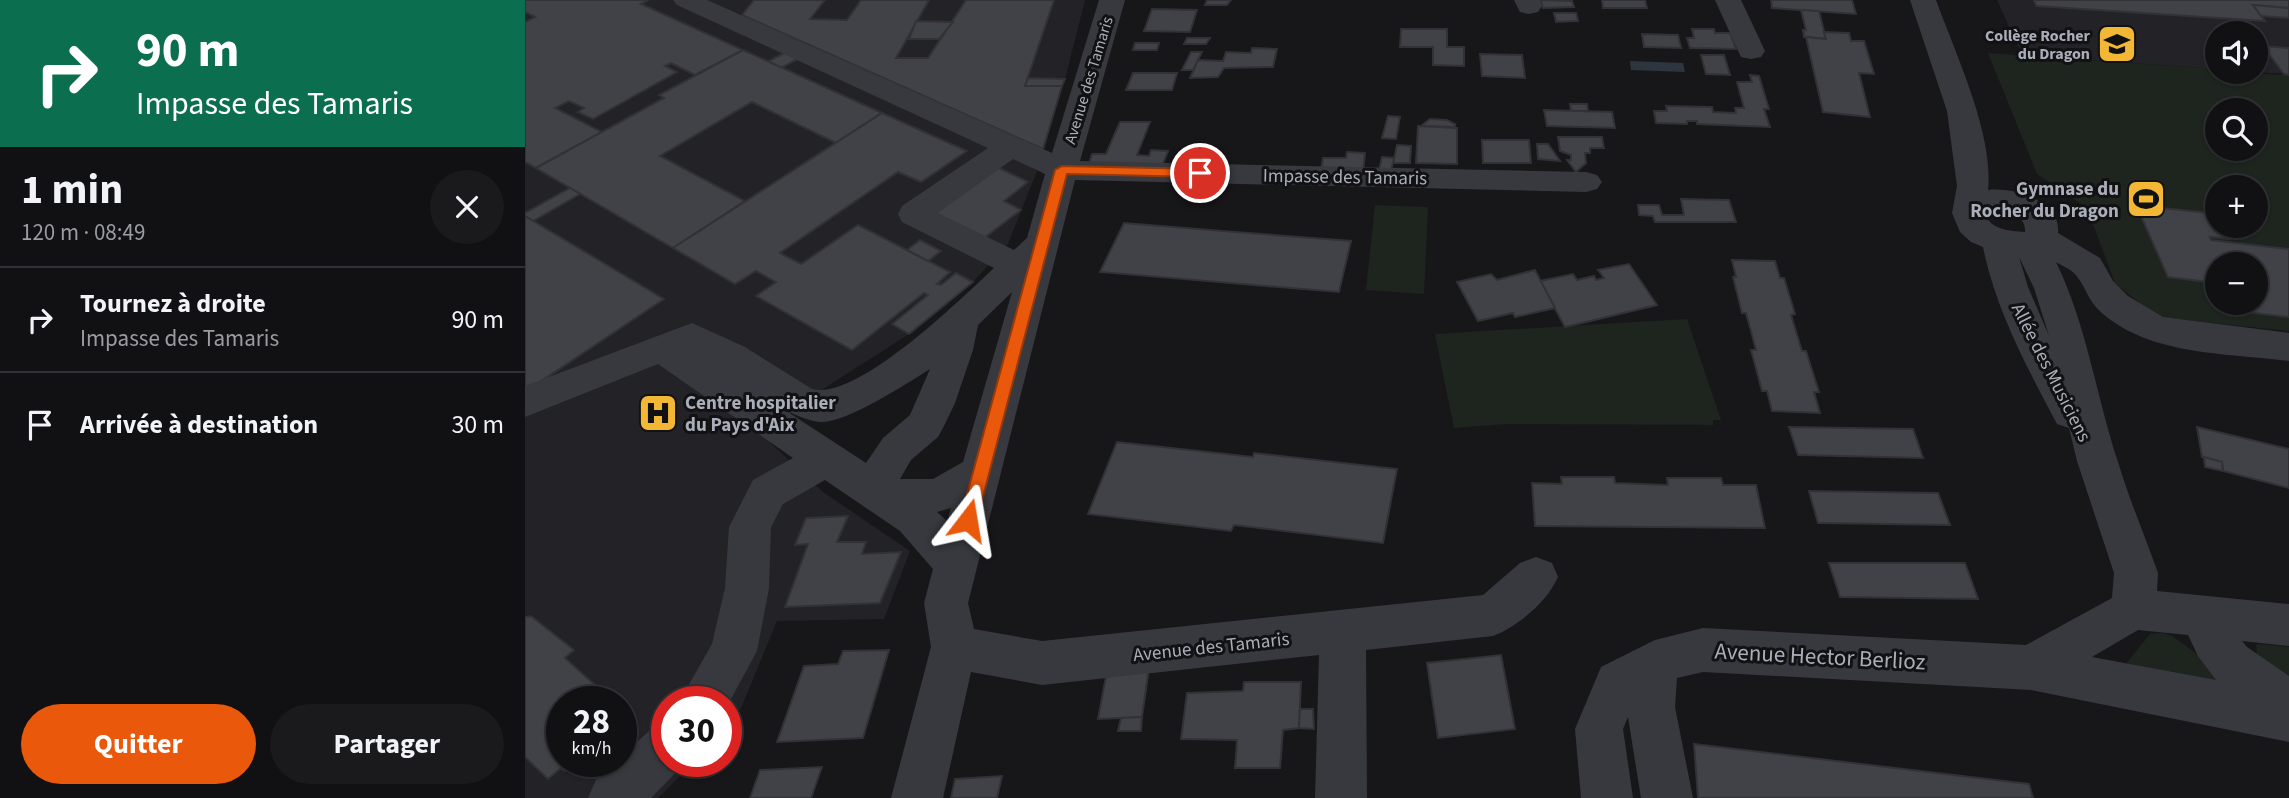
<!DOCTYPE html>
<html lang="fr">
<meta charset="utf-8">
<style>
:root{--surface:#111114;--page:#1a1a1d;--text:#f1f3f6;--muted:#9c9da0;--line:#303134;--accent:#ea580c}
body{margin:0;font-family:"Source Sans 3",sans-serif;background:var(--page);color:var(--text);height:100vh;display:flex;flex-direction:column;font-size:26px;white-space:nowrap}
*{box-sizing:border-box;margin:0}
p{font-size:23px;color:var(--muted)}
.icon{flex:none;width:38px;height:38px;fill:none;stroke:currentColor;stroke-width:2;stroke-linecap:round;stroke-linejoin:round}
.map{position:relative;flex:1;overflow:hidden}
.drawer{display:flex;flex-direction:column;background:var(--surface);width:525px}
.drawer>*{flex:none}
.top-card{background:#0b6e4f;color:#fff;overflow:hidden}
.tools{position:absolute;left:1680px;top:21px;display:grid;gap:14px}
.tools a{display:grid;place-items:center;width:63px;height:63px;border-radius:50%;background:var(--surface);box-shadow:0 2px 5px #0004,0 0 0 2px var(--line);font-size:35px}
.speed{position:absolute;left:21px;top:686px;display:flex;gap:14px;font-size:35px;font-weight:700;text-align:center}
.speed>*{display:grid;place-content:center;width:91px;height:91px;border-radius:50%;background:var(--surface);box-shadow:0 2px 5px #0004,0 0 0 2px var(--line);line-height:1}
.speed small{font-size:18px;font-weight:400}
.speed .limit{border:10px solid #d22;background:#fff;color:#111}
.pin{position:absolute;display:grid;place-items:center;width:60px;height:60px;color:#fff;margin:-30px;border:4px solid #fff;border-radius:50%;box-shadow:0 2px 7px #0007}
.me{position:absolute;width:77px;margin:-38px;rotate:14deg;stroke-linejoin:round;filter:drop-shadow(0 0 5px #0008)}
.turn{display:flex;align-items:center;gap:24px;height:147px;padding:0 21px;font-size:32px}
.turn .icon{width:91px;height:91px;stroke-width:2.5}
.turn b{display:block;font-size:49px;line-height:60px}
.round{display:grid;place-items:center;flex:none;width:74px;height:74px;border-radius:37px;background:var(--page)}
.headline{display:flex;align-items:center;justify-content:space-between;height:119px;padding:0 21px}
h1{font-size:42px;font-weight:700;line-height:52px}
.primary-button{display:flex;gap:14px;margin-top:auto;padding:14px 21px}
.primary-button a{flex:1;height:80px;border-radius:42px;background:var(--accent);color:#fff;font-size:28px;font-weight:700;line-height:80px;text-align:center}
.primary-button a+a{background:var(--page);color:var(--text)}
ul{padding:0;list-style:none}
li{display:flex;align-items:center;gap:21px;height:105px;padding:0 21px;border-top:2px solid var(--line)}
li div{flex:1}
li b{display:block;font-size:26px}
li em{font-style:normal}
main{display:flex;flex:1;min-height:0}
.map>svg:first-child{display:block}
</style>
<main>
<section class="drawer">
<div class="top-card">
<div class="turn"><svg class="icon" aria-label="right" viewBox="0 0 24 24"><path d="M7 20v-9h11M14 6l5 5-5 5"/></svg><div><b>90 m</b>Impasse des Tamaris</div></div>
</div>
<div class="headline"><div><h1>1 min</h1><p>120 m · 08:49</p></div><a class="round"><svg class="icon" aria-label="close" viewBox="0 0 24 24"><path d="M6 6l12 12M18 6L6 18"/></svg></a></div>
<ul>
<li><svg class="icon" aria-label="right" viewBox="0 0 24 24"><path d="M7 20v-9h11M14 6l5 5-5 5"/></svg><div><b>Tournez à droite</b><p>Impasse des Tamaris</p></div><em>90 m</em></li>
<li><svg class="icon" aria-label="arrive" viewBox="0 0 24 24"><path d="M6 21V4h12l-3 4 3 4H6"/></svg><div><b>Arrivée à destination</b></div><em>30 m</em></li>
</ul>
<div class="primary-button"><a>Quitter</a><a>Partager</a></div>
</section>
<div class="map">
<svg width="1764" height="798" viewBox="0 0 1764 798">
<rect width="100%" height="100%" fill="#17171a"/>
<g fill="#232327" fill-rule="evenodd">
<path d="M0,0h560l-20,79 -22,70 -19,14 13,8 -29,73 -35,38 -64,52 -89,57 -58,44 61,57 87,59 -26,68 -107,2 -36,87 -15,19v-25h-59v59h28l-37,37h-133zM37,702h59v59h-59z"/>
<path d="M1472,0h292v74l-36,-2h3v-39h-39v36l-195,-14z"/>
</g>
<g fill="#1d251e" fill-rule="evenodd">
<path d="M1463,53l229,16v3l72,3v256l-132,-14 -42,-34 -28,-75 -50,-34zM1692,110h39v39h-39zM1692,187h39v39h-39zM1692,264h39v39h-39z"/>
<path d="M850,205l53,2 -4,87 -58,-4z"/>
<path d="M1162,319l34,101h-8v5l-205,-1 -54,4 -19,-94z"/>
<path d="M1638,633l9,3 61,44 2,5 -114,-15 29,-36z"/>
<path d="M1734,644l30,3v30l-32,-22 -1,-10z"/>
</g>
<path fill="#2d363e" d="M1105,61l53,2 2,9 -54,-2z"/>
<g fill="#414247" stroke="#313136" stroke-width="2">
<path d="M0,0h119l3,1 -6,3 102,46 -48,25 -24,-12 -6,3 12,6 -84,47 -15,-7 6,-4 -15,-7 -14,7 47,24 -66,36 -11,-6v-140l10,-5 -10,-5z"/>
<path d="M229,0h71l-15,19 37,1 14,-20h68l-33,58h32l38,-58h88l-29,86h37l-19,63 -301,-134z"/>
<path d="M682,0h24l-4,5h-22z"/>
<path d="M1016,0l31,1 2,6 -31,1z"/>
<path d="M1077,0h43l2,8h-44z"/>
<path d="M1246,0h81l4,14 -84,-6z"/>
<path d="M1509,0h255v8l-36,-3 12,16 -229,-15z"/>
<path d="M1728,5l36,3v10l-28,-2z"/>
<path d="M627,9l45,1 -7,22 -46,-1z"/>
<path d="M1276,10l18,1 7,28 -22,-2 -1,-7h3z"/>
<path d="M1029,13h22l2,8 -22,1z"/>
<path d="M391,21l37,1 -14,17h-30z"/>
<path d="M876,29h46v18h17v19l-31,-1v-18h-33z"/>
<path d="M1167,29h22l1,4h15l6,16 -46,-1 -3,-10h7z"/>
<path d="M1299,32l25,1 2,8h13l10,33 -15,-1 11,44 -47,-5 -17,-75 20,2z"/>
<path d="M1117,34l36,1 3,13 -37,-1z"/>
<path d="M662,38h23l-4,6h-22z"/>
<path d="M278,43l13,6 -35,19 -14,-6z"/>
<path d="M610,43h24l-2,7h-24z"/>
<path d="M1738,46l26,2v27l-5,-1z"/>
<path d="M727,48l25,1 -4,18 -49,1 -6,9 -28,1 8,-18 25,1 3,-9 25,1z"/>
<path d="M218,50l139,63 -46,30 -84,-41 -92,54 85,45 -72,47 -137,-80 128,-70 -5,-3z"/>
<path d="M666,52h11l-9,18h-11z"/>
<path d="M955,54l42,1 3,23 -43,-2z"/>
<path d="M1176,55h23l6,20 -24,-1z"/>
<path d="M608,73h44l-5,17h-46z"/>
<path d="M1225,75l9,1 10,33h-5l6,18 -73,-3v-3h-10v3l-31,-1 -2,-12h13l-1,-5 46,1 1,5 23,1 -1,-5h9l-7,-26h15z"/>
<path d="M503,78l37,1 -3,7h-37z"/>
<path d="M1045,104h17l1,7h-17z"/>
<path d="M1019,110l68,2 3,16 -68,-2z"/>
<path d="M357,113l85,38 -46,31 -23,-10 -118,81 21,11 57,-39 92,47 -13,12 4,1 15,-12 17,9 -64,52 -17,-10 36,-29 -4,-2 -72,57 -96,-54 20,-14 -20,-11 -21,13 -62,-36z"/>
<path d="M863,116l12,1 -4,22 -14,-1z"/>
<path d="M905,119l17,1 8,4v3l-34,-1z"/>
<path d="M595,122h30l-13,33 12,1 2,-6 17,1 -6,15 -73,-2 3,-10h14z"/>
<path d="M893,126l39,2v36l-41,-1z"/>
<path d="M1033,137h44l2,11h-14v5h-5l1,10 -10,9 -9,-12h4v-5l-11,-4z"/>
<path d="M957,140h47l2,23h-48z"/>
<path d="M1012,144h11l12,17 -22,-2z"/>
<path d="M872,145l14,1 -1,17h-17z"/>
<path d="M822,152l18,1 -2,18 -42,-1 2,-12h23z"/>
<path d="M857,157l12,1 -3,13 -12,-1z"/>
<path d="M470,166l33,16 -24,19 17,9 -37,28 -52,-26z"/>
<path d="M45,188l10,6 -47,27 -8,-5v-3z"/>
<path d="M1156,199l48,1 7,22h-81l-2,-6 -14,-1 -1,-10h21l3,10h22z"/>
<path d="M1611,205l81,9v12h7l6,13 -20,-2 1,3 78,9v68l-68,-8 -3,-6h38v-39h-39v37l-9,-19 -40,-5z"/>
<path d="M0,216l139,83 -139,93z"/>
<path d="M599,223l111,9 116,9 -12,51 -239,-20z"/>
<path d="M395,240l21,11 -13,10 -21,-11z"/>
<path d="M1207,260l43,1 5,17h4l11,36 -4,1 11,36h4l13,41h-5l6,21 -48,-2 -5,-20h-5l-11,-41h5l-5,-19 -5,-18h-4l-9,-36h3z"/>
<path d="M1104,264l28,41 -92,22 -25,-46 33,-7 4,6 17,-4 2,4 8,-2 -6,-8z"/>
<path d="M1010,270l20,38 -40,9 -2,-4 -35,8 -21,-39 34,-8 6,6z"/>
<path d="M1264,427l124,2 10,29 -125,-3z"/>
<path d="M1672,427l92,22v39l-66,-17 -1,-9 -20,-5z"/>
<path d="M592,442l136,15 1,-4 143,16 -14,74 -149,-18 -3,6 -143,-17z"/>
<path d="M1679,457l18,5 1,9 -18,-4z"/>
<path d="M1036,477h53l1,6 53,2 -1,-7h54l2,7h33l9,43 -230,-2 -3,-43 30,1z"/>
<path d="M1284,491l129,2 12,32 -132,-2z"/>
<path d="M323,516l-11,26h29l-4,12 39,-2 -21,51 -95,4 23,-63 -13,1 11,-27z"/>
<path d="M1304,563h136l13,36 -138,-2z"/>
<path d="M6,616l43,34 -9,8 49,44h-52v59h14l-12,10 -3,-3 -13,11 -23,-22v-140z"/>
<path d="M364,650l-26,88 -86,4 27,-76 34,-2 5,-13z"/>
<path d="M976,655l14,74 -77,9 -11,-75z"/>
<path d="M624,668l-7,49 -44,2 9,-48z"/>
<path d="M719,682h57l-2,46 -16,2 -3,38h-45l2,-28 -56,-1 6,-46 56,-2z"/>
<path d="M775,709h13l1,20 -15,-1z"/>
<path d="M617,717l-1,14h-23l3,-13z"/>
<path d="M1169,744l335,40 4,14h-335z"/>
<path d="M297,767l-11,31h-61l10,-28z"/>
<path d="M477,776l-5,22h-46l4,-19z"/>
</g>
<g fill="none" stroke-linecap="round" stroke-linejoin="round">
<g fill="#38393f" fill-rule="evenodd">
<path d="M148,0h34l345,153 47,-153h26l-45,161 506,11 11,3 5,7 -5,7 -11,3 -511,-12 -107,423 6,26 68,12 441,-46 37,-32 16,-6 16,6 6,14c-11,25 -40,49 -65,59l-127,14 1,148h-52l4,-143 -277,30 -71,-13 -28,126h-52l40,-151 -7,-44 9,-34 -33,-38 -75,-51 -42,24 -12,23 -2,61 -12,63 -31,57v-6h-47l33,-58 13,-56 4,-61 24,-47 40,-22 -135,-94 -133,53v-31l167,-63 53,24 67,42c44,13 150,-91 182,-121l-92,-46 -4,-8 4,-8 86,-58 -311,-143zM488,159l32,15 -18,64 -13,12 -76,-37zM487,292l-49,170 -30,17h-33l11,-19 27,-23 6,-11 11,-23 18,-53 5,-25zM405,369l-20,46 -27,23 -17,25 -95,-62c13,9 34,20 50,21 25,1 87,-39 109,-53zM426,508l-4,13 -10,-9z"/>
<path d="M989,0h26l2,6 -4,6 -9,2 -9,-2z"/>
<path d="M1190,0h26l24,51 -4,6 -10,2 -10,-2z"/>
<path d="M1385,0h26c19,53 58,134 52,190 26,-3 73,10 70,43l42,25 13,23 15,15 35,21 126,16v28c-61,-8 -138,-5 -187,-48 -14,-11 -17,-29 -28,-40 -4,-4 -13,-8 -18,-11 31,64 40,133 62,200 11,37 27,74 40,111l-1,18 132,13v42l-47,-5 5,6 42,29v66l-258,-52 -328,-18 -26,6 -2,29 18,91h-52l-13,-81 -5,12 10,69h-52l-6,-69 26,-62 54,-27 48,-12 323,17 86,-47 2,-25 -37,-112 -8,-33 -12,-4c-30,-57 -61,-113 -74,-177l-12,-5 -11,-10 -8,-19 5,-27 -10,-75zM1469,210c14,1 32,4 31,22 -16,-1 -34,-2 -41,-19zM1494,257l15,31 15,48 -21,-49zM1613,630l50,5 10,21 18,24 -124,-23z"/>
<path d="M142,724v37h20l-36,37h-63l8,-18 21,-19h4v-4l28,-26z"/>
</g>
</g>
<path fill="#ea580c" stroke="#983908" stroke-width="2" d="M537,166l138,3 6,4 -6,4 -133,-3 -90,346 -3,5 -6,2 -6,-2 -2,-5 95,-350z"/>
<defs>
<g id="school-square" transform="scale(2.0125)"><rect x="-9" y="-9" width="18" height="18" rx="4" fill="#f3b736" stroke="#121215"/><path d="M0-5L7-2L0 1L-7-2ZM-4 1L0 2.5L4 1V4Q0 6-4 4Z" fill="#111"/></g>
<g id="stadium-square" transform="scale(2.0125)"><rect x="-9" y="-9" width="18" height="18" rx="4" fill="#f3b736" stroke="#121215"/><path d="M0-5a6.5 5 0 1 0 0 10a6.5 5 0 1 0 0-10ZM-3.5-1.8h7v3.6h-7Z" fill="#111"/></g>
<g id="hospital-square" transform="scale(2.0125)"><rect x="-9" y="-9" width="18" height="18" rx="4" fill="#f3b736" stroke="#121215"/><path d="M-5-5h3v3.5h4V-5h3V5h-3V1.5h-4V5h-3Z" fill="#111"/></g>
</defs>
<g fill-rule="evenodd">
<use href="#school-square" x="1592" y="44"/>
<use href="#stadium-square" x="1621" y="199"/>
<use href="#hospital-square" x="133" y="413"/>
</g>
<g text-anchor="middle" stroke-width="6" stroke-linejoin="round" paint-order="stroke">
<g font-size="16" font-weight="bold" fill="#aaaeb9" stroke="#121215" text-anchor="end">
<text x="1565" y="41">Collège Rocher<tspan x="1565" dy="18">du Dragon</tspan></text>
</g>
<g font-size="16" fill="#aaaeb9" stroke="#121215">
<text transform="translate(563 80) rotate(-73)" y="6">Avenue des Tamaris</text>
</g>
<g font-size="19" fill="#aaaeb9" stroke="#121215">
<text transform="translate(820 176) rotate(1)" y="7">Impasse des Tamaris</text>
<text transform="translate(1527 372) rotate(63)" y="7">Allée des Musiciens</text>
<text transform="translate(686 646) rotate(-6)" y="7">Avenue des Tamaris</text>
</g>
<g font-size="19" font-weight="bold" fill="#aaaeb9" stroke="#121215" text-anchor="end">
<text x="1594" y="195">Gymnase du<tspan x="1594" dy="22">Rocher du Dragon</tspan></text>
<text x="160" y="409" text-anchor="start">Centre hospitalier<tspan x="160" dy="22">du Pays d'Aix</tspan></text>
</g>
<g font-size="23" fill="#aaaeb9" stroke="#121215">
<text transform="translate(1295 656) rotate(3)" y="8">Avenue Hector Berlioz</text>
</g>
</g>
</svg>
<div class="tools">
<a><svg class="icon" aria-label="sound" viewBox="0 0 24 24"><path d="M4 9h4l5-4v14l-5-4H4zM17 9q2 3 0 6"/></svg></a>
<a><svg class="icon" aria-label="search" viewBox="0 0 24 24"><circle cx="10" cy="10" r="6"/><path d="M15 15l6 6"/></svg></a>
<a>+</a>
<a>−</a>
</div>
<div class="speed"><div>28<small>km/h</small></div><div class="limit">30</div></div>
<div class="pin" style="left:675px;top:173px;background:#d93025"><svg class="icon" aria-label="arrive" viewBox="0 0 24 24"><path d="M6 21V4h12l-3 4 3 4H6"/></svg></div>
<svg class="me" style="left:443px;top:520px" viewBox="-20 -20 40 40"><path d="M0-17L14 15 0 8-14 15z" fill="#ea580c" stroke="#fff" stroke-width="4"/></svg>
</div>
</main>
